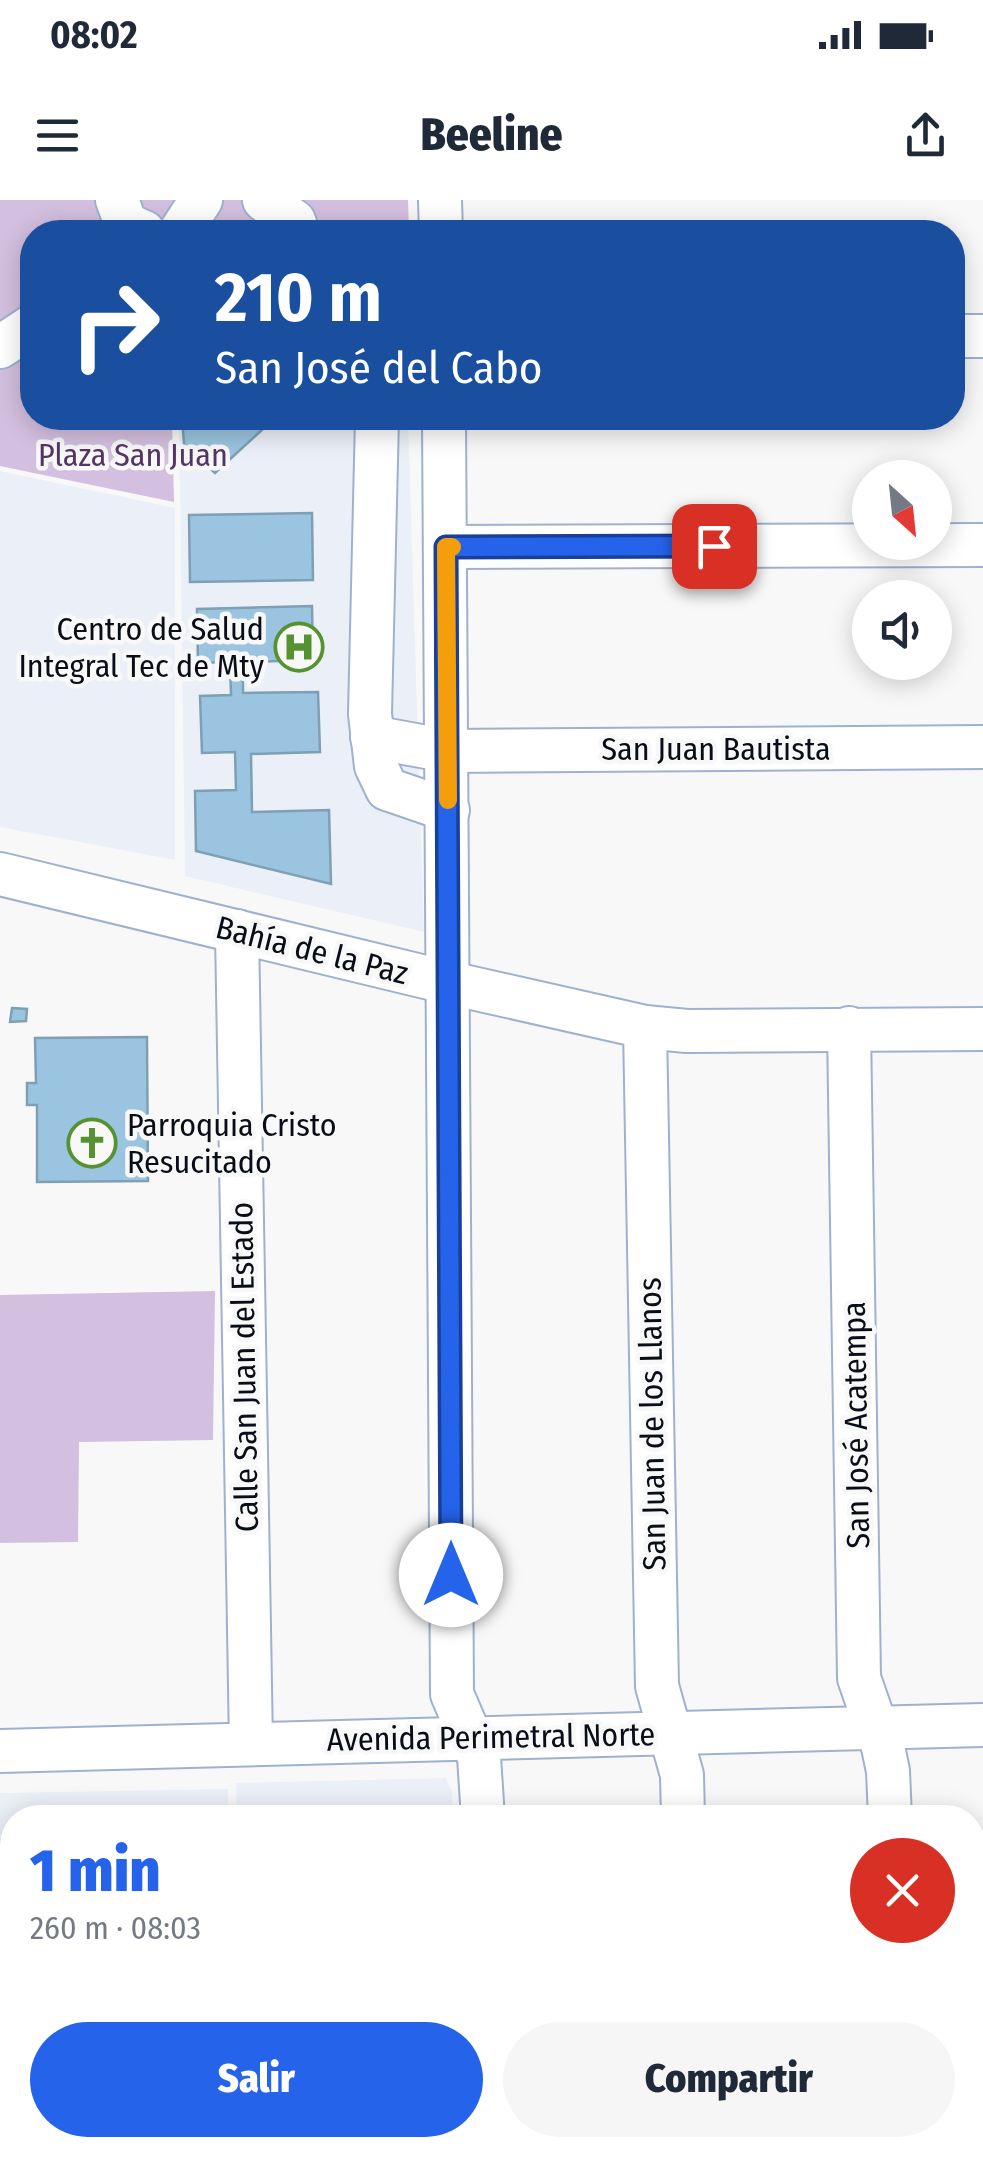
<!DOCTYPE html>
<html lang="es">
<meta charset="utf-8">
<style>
:root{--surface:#fff;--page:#f6f6f7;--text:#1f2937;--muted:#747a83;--accent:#2563eb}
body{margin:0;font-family:"Fira Sans Condensed",sans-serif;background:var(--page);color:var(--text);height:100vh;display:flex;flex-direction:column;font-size:38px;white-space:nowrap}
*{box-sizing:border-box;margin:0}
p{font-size:32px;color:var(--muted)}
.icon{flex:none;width:55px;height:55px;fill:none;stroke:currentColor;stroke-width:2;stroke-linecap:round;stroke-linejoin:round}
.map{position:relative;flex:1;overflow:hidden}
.sheet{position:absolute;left:0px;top:1605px;width:985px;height:352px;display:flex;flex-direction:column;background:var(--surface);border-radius:40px 40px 0 0;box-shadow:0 5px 25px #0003}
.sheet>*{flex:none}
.top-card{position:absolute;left:20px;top:20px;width:945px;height:210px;border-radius:40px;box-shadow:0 5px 25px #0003;background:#1a4fa0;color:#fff;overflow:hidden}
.needle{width:65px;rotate:153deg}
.fabs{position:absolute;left:852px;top:260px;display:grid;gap:20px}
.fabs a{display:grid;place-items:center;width:100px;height:100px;border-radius:50%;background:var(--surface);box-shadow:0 5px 25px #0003;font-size:50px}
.pin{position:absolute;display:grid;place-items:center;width:85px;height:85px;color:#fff;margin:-42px;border-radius:20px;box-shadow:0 5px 15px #0006}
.me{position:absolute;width:110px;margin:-55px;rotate:0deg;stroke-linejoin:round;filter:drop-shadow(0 0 8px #0008)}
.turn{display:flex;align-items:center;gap:35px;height:210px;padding:0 30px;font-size:45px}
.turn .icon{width:130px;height:130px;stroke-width:2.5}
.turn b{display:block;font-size:70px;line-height:85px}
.round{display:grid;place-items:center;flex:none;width:105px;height:105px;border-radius:52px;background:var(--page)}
.head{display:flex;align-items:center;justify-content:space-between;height:170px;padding:0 30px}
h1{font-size:60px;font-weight:800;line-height:75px;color:var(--accent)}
.button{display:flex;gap:20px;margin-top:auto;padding:20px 30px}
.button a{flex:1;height:115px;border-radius:60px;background:var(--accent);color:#fff;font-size:40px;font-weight:800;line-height:115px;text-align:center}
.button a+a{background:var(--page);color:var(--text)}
.status{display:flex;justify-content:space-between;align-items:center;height:70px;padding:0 50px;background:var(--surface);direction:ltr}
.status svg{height:28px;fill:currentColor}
header{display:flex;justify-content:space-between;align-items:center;height:130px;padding:0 30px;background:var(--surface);font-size:45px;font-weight:800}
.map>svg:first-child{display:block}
</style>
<div class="status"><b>08:02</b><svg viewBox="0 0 49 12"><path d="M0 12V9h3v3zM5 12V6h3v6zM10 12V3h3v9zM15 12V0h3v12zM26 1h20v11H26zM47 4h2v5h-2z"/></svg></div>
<header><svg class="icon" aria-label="menu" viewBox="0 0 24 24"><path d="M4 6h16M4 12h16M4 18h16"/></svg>Beeline<svg class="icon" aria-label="share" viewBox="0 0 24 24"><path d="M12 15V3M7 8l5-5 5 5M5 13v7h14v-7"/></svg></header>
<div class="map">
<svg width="983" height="1957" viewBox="0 0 983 1957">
<rect width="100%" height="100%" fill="#f8f8f8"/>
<g fill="#ebf0f8">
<path d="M179,218h229l16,514 -239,-56z"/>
<path d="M0,271l175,37v352l-175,-33z"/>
<path d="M446,1578l6,14 1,25h-216l-1,-34z"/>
<path d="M228,1589v28l-216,1v327h225v12h-237v-364z"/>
</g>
<g fill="#d3bfdf">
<path d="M0,0h408l1,32h-377v186h140l2,84 -174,-36z"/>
<path d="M215,1091l-2,149 -134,2 -1,100 -78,1v-248z"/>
</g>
<g fill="#9ac4df" stroke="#7e9fb4" stroke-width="2.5">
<path d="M182,218h93l-60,55 -31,-29z"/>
<path d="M312,313l1,67 -123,2 -1,-67z"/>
<path d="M312,406l1,54 -70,2v31l75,-1 2,60 -69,2 1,58 77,-2 2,74 -135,-33 -1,-60 41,-1 -1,-38 -33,1 -2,-57 31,-1 -1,-33 -32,1 -1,-54z"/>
<path d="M12,808l15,1 -1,12 -16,1z"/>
<path d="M147,837l1,144 -111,1v-77h-10v-22h9l-1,-45z"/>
</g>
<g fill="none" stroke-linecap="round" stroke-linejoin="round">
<g stroke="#a0b1cf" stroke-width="46">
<g id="minor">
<path d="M117,0l9,24 18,8"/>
<path d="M264,0l30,21 4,11"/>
<path d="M440,0l1,32"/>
<path d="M180,32l21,-32"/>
<path d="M952,136h31"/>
<path d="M0,147l32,-21"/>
<path d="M377,218l-7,296 6,52 11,23 61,21"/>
<path d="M444,218l8,1276 27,63 4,61"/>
<path d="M445,347l538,-2"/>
<path d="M372,537l76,14 535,-4"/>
<path d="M0,674l450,109 195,44 42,4 296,-2"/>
<path d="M237,731l14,813"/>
<path d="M645,827l12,659 25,89 1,43"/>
<path d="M849,828l10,650 24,69 5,24 2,47"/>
<path d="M0,1551l983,-26"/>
<path d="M489,1945v12"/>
<path d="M689,1945v12"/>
<path d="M898,1945v12"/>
</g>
</g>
<use href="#minor" stroke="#fff" stroke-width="42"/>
</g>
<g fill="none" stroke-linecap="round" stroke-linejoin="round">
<g stroke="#184099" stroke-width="25">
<path id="route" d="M451,1375l-5,-1028 268,-1"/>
</g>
<use href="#route" stroke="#2563eb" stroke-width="18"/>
<path stroke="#f59e0b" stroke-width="18" d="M448,600l-2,-253h6"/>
</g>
<defs>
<g id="hospital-ring" transform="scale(2.5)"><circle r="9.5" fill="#f8f8f8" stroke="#579231" stroke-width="1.5"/><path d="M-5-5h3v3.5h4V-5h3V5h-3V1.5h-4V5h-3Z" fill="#579231"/></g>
<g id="church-ring" transform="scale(2.5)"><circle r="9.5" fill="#f8f8f8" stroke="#579231" stroke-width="1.5"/><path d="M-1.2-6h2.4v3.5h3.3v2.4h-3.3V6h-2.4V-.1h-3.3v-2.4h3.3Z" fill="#579231"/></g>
</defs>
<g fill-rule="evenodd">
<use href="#hospital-ring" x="299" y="447"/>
<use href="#church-ring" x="92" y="943"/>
</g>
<g text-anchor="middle" stroke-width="9" stroke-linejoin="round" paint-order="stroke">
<g font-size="32" fill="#553567" stroke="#f8f8f8">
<text x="133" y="266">Plaza San Juan</text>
</g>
<g font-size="32" fill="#080d18" stroke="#f8f8f8" text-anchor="end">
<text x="264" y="440">Centro de Salud<tspan x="264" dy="37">Integral Tec de Mty</tspan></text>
<text x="127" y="936" text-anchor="start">Parroquia Cristo<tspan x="127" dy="37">Resucitado</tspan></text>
</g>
<g font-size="32" fill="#080d18" stroke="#f8f8f8">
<text x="716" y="560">San Juan Bautista</text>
<text transform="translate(312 750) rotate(14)" y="11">Bahía de la Paz</text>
<text transform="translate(244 1167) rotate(-91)" y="11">Calle San Juan del Estado</text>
<text transform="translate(652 1224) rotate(-91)" y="11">San Juan de los Llanos</text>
<text transform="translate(856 1225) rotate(-91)" y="11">San José Acatempa</text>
<text transform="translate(491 1537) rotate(-1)" y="11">Avenida Perimetral Norte</text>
</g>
</g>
</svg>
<div class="fabs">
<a><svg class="needle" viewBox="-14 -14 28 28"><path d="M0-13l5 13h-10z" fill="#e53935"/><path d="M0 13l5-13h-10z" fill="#747a83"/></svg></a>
<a><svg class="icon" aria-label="sound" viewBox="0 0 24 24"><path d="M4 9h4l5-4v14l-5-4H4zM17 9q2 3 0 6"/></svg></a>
</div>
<div class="pin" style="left:714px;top:346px;background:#d93025"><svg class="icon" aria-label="arrive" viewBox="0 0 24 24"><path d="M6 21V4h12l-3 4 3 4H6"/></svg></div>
<svg class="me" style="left:451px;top:1375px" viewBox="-20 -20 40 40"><circle r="19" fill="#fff"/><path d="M0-13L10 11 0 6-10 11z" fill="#2563eb"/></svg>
<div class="top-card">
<div class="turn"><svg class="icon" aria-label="right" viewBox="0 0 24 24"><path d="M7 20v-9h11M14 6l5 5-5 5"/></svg><div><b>210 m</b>San José del Cabo</div></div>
</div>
<section class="sheet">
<div class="head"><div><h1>1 min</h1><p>260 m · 08:03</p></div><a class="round" style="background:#d93025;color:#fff"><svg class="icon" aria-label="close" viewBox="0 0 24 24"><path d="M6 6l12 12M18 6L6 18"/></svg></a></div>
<div class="button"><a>Salir</a><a>Compartir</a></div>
</section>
</div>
